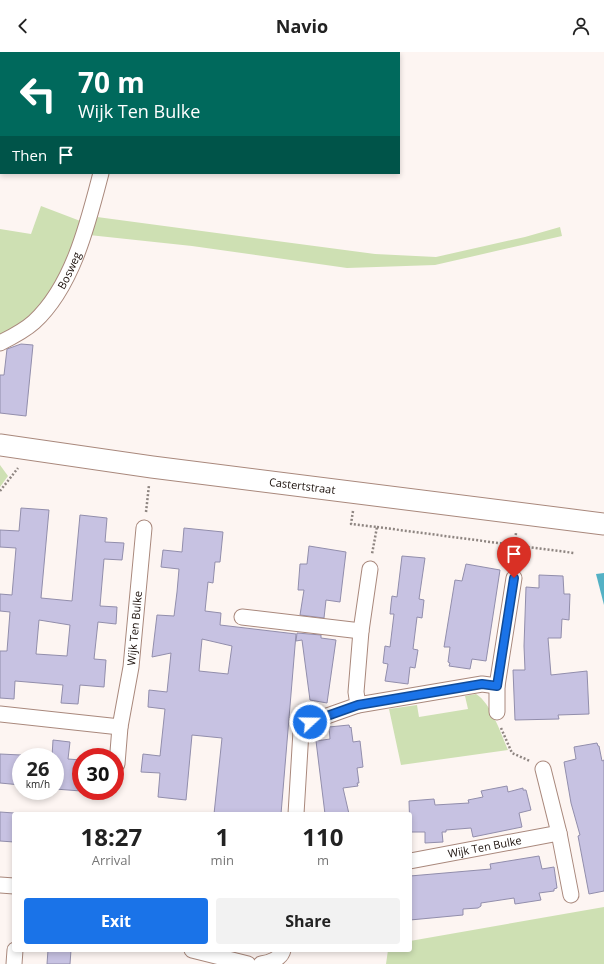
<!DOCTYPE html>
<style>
:root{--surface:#fff;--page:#f2f2f2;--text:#222;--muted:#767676;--accent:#1a73e8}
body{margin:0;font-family:"Open Sans",sans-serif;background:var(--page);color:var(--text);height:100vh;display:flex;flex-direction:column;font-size:15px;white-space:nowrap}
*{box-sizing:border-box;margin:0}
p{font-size:13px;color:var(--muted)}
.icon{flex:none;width:22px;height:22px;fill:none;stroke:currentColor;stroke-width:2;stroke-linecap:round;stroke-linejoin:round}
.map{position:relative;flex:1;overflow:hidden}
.side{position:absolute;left:12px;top:760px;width:400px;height:140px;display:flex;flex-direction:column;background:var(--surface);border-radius:4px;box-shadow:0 2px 6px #0003}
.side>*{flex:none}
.hud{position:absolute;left:0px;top:0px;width:400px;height:122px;box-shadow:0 2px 6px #0003;background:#00695c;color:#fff;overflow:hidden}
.speed{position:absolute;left:12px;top:696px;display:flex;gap:8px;font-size:20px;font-weight:700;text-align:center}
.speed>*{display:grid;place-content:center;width:52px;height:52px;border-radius:50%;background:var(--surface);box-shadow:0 2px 6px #0003;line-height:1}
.speed small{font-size:10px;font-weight:400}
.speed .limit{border:6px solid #d22;background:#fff;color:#111}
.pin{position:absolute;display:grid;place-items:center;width:34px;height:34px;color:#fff;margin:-41px -17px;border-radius:50% 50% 50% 0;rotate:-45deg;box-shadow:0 0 4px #0007}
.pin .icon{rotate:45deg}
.me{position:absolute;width:44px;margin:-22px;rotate:69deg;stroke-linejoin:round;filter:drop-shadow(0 0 3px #0008)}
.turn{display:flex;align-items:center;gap:14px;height:84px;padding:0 12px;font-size:18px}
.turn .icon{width:52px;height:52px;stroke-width:2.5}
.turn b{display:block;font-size:28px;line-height:34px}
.then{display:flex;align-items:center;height:38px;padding:0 12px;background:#0003;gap:8px;font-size:15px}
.eta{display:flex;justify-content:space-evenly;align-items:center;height:68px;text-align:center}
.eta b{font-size:24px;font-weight:700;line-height:28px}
.action{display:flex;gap:8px;margin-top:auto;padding:8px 12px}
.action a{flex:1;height:46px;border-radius:4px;background:var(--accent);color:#fff;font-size:16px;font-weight:700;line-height:46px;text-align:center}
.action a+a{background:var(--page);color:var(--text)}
header{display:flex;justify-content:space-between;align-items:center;height:52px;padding:0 12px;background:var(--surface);font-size:18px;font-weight:700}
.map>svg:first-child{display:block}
</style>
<header><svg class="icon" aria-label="back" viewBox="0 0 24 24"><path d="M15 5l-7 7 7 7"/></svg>Navio<svg class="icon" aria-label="person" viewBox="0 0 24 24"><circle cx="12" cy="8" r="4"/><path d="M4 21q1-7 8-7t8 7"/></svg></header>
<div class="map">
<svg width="604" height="912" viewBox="0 0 604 912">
<rect width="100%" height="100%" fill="#fdf5f2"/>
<g fill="#cee0b3">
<path d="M0,0h116l-115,1v62z"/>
<path d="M41,154l42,16 -25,61 -29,36 -29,17v-107l31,5z"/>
<path d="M97,165l278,37 61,3 89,-20 35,-10 2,9 -127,29 -88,3 -155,-22 -103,-11z"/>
<path d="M0,413l8,11 -8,11z"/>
<path d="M476,642c15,9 25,40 32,56l-107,15 -12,-56 28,-4 2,12 49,-8 -3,-13z"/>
<path d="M604,855v57h-218l2,-14h22v-9z"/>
</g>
<path fill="#54b1c5" d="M604,521v32l-8,-31z"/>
<g fill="#c7c2e2" stroke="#928eac" fill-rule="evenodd">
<path d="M21,292l12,1 -7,71 -26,-3v-38h4l3,-26z"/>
<path d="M21,456l28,2 -8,88 31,3 8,-86 27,3 -2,24 19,1 -2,17 -18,-1 -4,47 17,1 -1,17 -18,-2 -4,37 12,1 -2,27 -24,-2 -2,19 -17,-1 2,-18 -48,-4 -1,18 -14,-1v-47h7l3,-39 -10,-1v-17l12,1 4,-47 -16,-1v-17l19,1zM39,568l31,5 -3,31 -31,-2z"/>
<path d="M184,476l39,4 -3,30h-5l-2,21 -5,-1 -3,29 16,2 -1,12 76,9 -15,180h-67l8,-76 -30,-3 -6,65 -28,-3 2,-24 -19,-1 2,-18 17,2 5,-47 -17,-2 1,-17 18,2 4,-39 -19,4 5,-42 17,1 3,-24 2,-23 -18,-2 2,-17 19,2zM202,587l30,7 -4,28 -29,-3z"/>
<path d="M309,494l37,6 -6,50 -14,-2 -2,18 -24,-3 4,-25h-6l2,-26h7z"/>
<path d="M402,504l23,2 -6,41 5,1 -2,18 -5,-1 -4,32 5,1 -3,18 -5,-1 -2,17 -23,-3 3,-17 -5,-1 2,-17 5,1 4,-33h-4l1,-10 1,-8 5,1z"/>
<path d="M466,512l34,6 -14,91 -14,-2 -2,10 -21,-3 1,-3 -2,-1 2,-15h-6l11,-67 7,1z"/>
<path d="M539,523l24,1 1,18h6l-1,26 -7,-1 -1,19h-13l3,37 36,-4 2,43 -31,1 1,4 -44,1 -2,-50h12l-1,-24 2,-59 13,1z"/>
<path d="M297,581l24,2v3l15,2 -9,63 -17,-3 -8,-60 -6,1z"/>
<path d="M349,673l1,3 1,-1 2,15 7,-1 3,26 -6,1 2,15h-2l1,3 -15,2 6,26h-24l-9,-73 14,-2 -1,-12z"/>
<path d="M53,688l17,2 -2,17 13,1v31l-26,-2v-32h-3z"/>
<path d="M597,691l1,3h1l3,15 2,-1v131l-15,3 -11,-58 2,-1 -9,-32 -7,-41 12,-3 -2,-12z"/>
<path d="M0,702l21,1v30l-21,-2z"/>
<path d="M507,734l1,6 15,-4v2h3l5,20 -12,3 3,14 -49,10 -2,-9 -25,2v2h-4l1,10 -18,1v-11h-15l-1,-31 25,-2 1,6 34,-2 -1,-3 15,-3 -2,-6z"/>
<path d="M0,760l14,1v29l-14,-1z"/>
<path d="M539,804l3,13 12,-2 3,21 -3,1v2l-15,2 2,7 -26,4 -1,-6 -33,5v3l-3,2 -15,1v6l-53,5v-44l81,-7 -1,-5z"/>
<path d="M48,898h23l-1,14h-23z"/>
</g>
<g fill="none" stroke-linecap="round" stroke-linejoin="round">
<g stroke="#a9887c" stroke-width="17">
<g id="street">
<path d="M123,1l1,-1"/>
<path id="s1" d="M0,291c12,-6 24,-12 34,-21 39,-36 54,-99 67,-149"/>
<path d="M242,565l119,14"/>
<path d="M358,653l124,-21 15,2"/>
<path d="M497,660v-26l17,-108"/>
<path d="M0,662l120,13"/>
<path id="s2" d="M117,712l3,-37 11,-60 13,-139"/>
<path d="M296,762l5,-83 9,-9 48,-17 -2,-13 5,-61 9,-62"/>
<path d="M559,781l12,62"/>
<path id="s3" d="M410,809l149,-28 -16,-64"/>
<path d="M0,833l14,1"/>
<path d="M192,898l56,14"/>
<path d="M14,912l1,-14"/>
<path d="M261,912c8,-1 20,-5 22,-14"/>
</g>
</g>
<g stroke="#a9887c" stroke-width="23">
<g id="secondary">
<path id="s4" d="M0,393l152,22 452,57"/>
</g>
</g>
<g stroke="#8e8581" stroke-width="2.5" stroke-dasharray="2 2" stroke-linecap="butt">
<path d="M0,439l18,-23"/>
<path d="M353,459l-2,13 26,3 -5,27"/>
<path d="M146,460l3,-27"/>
<path d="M377,475l197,26"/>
<path d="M514,511l2,-31"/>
<path d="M501,676l11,25 18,8"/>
</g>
<use href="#street" stroke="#fff" stroke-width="15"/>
<use href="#secondary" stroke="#fff" stroke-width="21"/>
</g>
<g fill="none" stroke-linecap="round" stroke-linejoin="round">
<g stroke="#114b97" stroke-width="10">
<path id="route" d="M310,670l48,-17 124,-21 15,2 17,-108"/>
</g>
<use href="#route" stroke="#1a73e8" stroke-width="7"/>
</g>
<g text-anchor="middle" stroke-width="3.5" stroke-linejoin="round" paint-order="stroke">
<g font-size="11" fill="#1a0f0a" stroke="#fff">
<text dy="4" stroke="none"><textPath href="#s1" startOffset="103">Bosweg</textPath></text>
<text dy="4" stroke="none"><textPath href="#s4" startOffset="305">Castertstraat</textPath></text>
<text dy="4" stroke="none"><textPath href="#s2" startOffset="137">Wijk Ten Bulke</textPath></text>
<text dy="4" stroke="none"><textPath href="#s3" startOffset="76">Wijk Ten Bulke</textPath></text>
</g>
</g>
</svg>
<div class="speed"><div>26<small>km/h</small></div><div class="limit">30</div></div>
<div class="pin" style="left:514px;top:526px;background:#d93025"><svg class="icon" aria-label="arrive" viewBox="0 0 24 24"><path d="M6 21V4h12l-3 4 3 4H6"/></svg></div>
<svg class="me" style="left:310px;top:670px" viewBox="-20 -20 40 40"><circle r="17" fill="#1a73e8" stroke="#fff" stroke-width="3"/><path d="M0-11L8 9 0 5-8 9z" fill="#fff"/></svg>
<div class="hud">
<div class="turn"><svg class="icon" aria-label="left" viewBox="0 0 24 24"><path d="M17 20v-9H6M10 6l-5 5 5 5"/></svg><div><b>70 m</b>Wijk Ten Bulke</div></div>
<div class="then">Then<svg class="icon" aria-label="arrive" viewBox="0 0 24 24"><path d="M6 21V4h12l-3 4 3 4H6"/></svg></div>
</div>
<section class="side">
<div class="eta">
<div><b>18:27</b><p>Arrival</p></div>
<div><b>1</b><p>min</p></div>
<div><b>110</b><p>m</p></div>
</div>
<div class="action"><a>Exit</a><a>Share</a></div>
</section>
</div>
